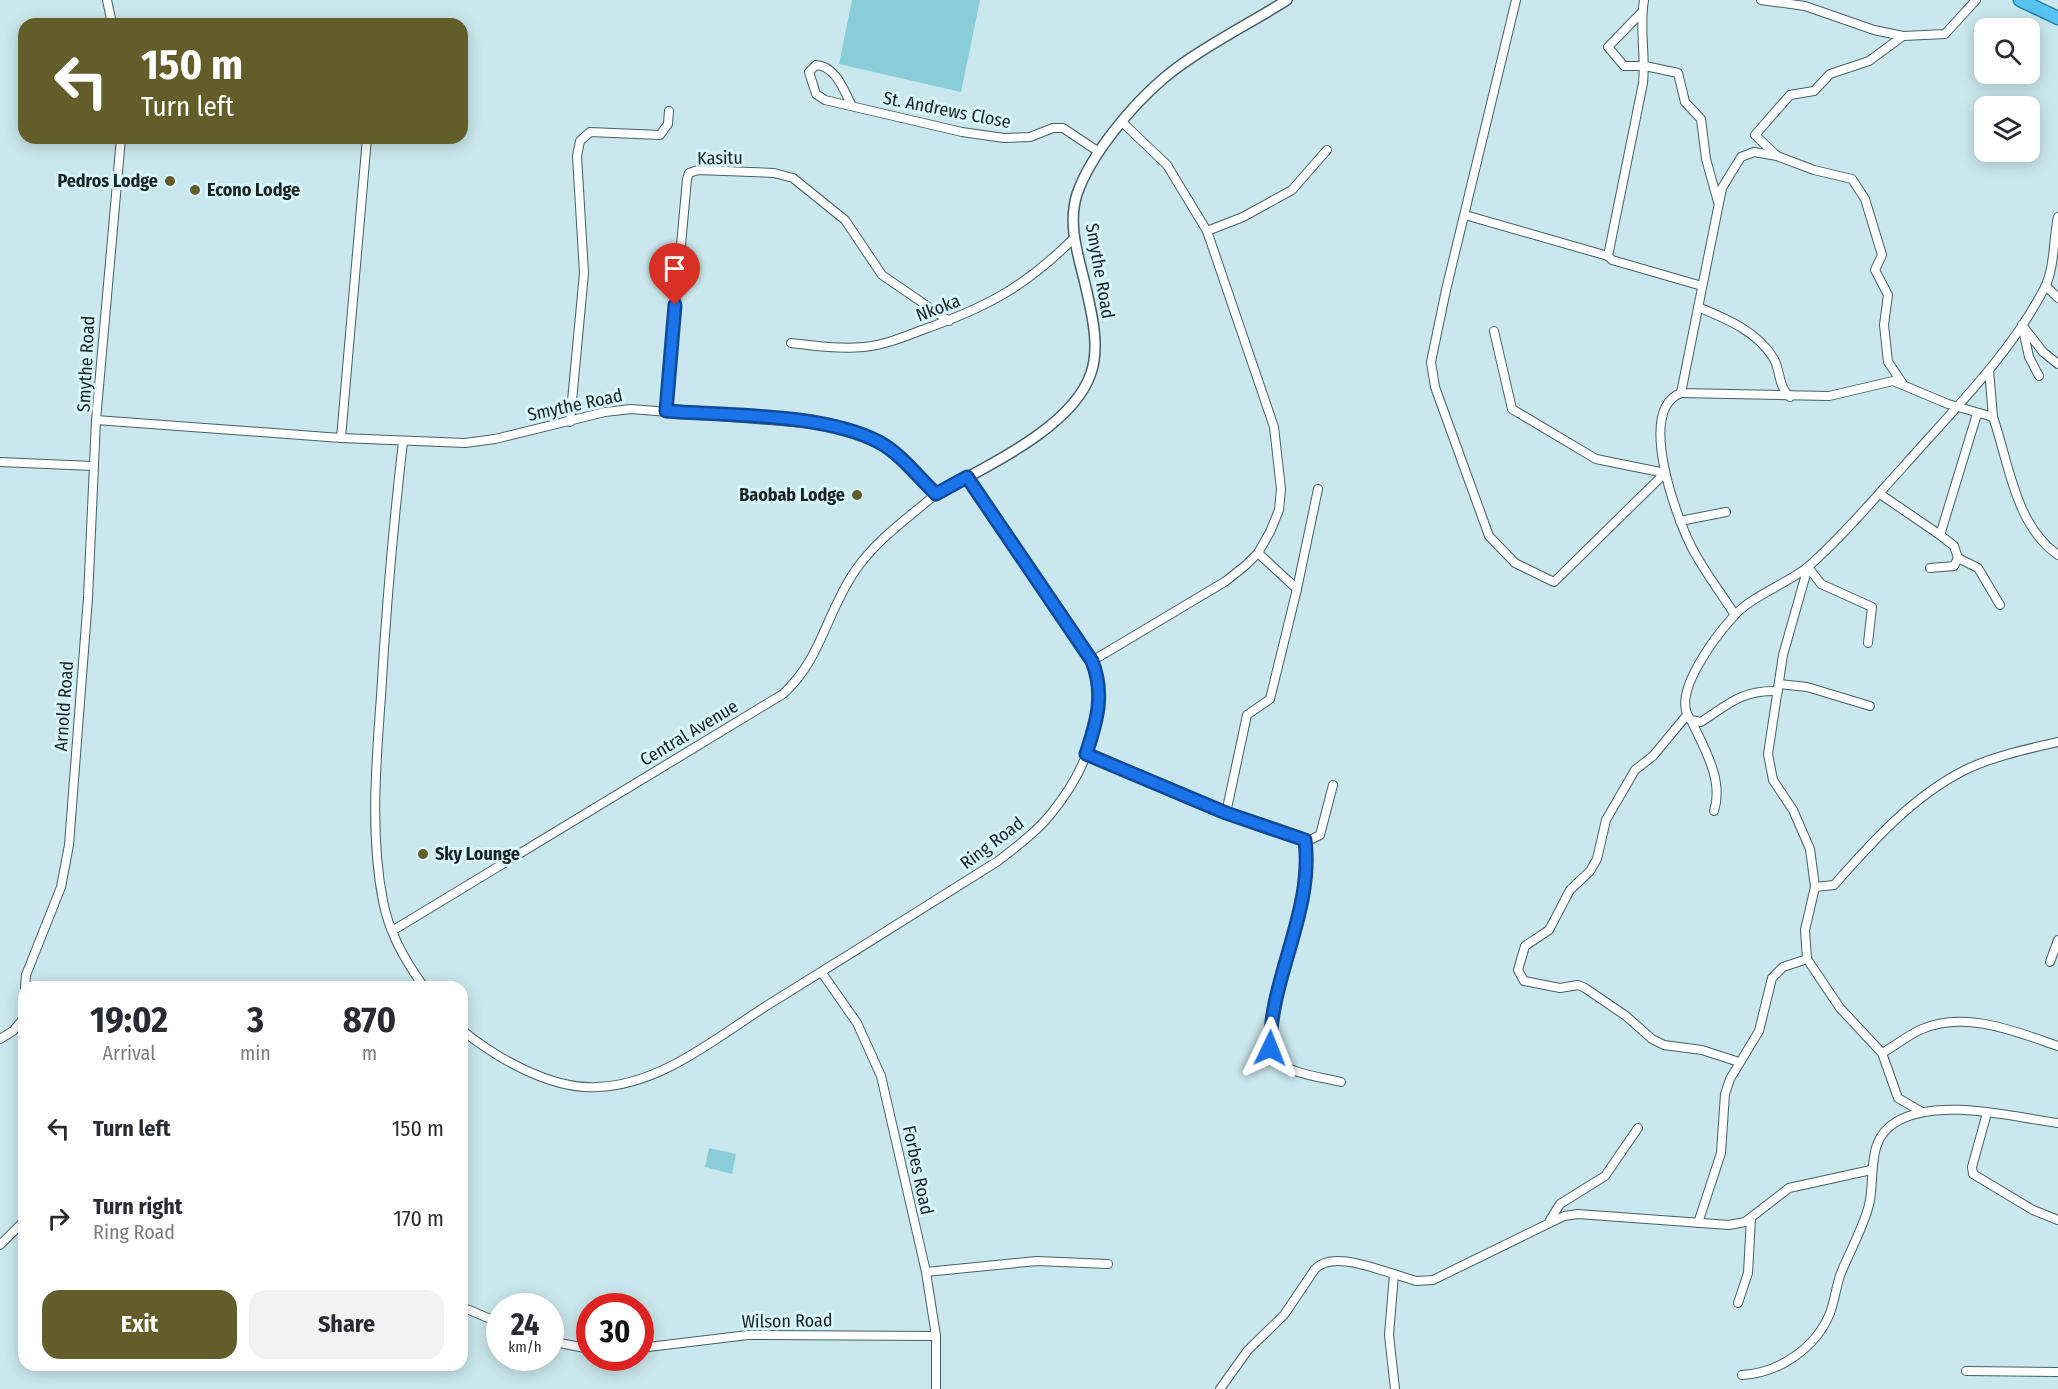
<!DOCTYPE html>
<style>
:root{--surface:#fff;--page:#f2f2f3;--text:#2b2b33;--muted:#7c7c81;--accent:#625d29}
body{margin:0;font-family:"Fira Sans Condensed",sans-serif;background:var(--page);color:var(--text);height:100vh;display:flex;flex-direction:column;font-size:22px;white-space:nowrap}
*{box-sizing:border-box;margin:0}
p{font-size:20px;color:var(--muted)}
.icon{flex:none;width:33px;height:33px;fill:none;stroke:currentColor;stroke-width:2;stroke-linecap:round;stroke-linejoin:round}
.map{position:relative;flex:1;overflow:hidden}
.sheet{position:absolute;left:18px;top:981px;width:450px;height:390px;display:flex;flex-direction:column;background:var(--surface);border-radius:18px;box-shadow:0 3px 15px #0003}
.sheet>*{flex:none}
.hud{position:absolute;left:18px;top:18px;width:450px;height:126px;border-radius:18px;box-shadow:0 3px 15px #0003;background:#625d29;color:#fff;overflow:hidden}
.fabs{position:absolute;left:1974px;top:18px;display:grid;gap:12px}
.fabs a{display:grid;place-items:center;width:66px;height:66px;border-radius:12px;background:var(--surface);box-shadow:0 3px 15px #0003;font-size:30px}
.speed{position:absolute;left:486px;top:1293px;display:flex;gap:12px;font-size:30px;font-weight:700;text-align:center}
.speed>*{display:grid;place-content:center;width:78px;height:78px;border-radius:50%;background:var(--surface);box-shadow:0 3px 15px #0003;line-height:1}
.speed small{font-size:15px;font-weight:400}
.speed .limit{border:9px solid #d22;background:#fff;color:#111}
.pin{position:absolute;display:grid;place-items:center;width:51px;height:51px;color:#fff;margin:-62px -26px;border-radius:50% 50% 50% 0;rotate:-45deg;box-shadow:0 0 6px #0007}
.pin .icon{rotate:45deg}
.me{position:absolute;width:66px;margin:-33px;rotate:2deg;stroke-linejoin:round;filter:drop-shadow(0 0 4px #0008)}
.turn{display:flex;align-items:center;gap:21px;height:126px;padding:0 24px;font-size:27px}
.turn .icon{width:78px;height:78px;stroke-width:2.5}
.turn b{display:block;font-size:42px;line-height:51px}
.eta{display:flex;justify-content:space-evenly;align-items:center;height:102px;text-align:center}
.eta b{font-size:36px;font-weight:700;line-height:42px}
.button{display:flex;gap:12px;margin-top:auto;padding:12px 24px}
.button a{flex:1;height:69px;border-radius:18px;background:var(--accent);color:#fff;font-size:24px;font-weight:700;line-height:69px;text-align:center}
.button a+a{background:var(--page);color:var(--text)}
ul{padding:0;list-style:none}
li{display:flex;align-items:center;gap:18px;height:90px;padding:0 24px}
li div{flex:1}
li b{display:block;font-size:22px}
li em{font-style:normal}
.map>svg:first-child{display:block}
</style>
<div class="map">
<svg width="2058" height="1389" viewBox="0 0 2058 1389">
<rect width="100%" height="100%" fill="#c9e7ec"/>
<g fill="#89cdd8">
<path d="M852,0h128l-19,92 -122,-28z"/>
<path d="M709,1148l27,6 -4,20 -27,-7z"/>
</g>
<g fill="none" stroke-linecap="round" stroke-linejoin="round">
<g stroke="#456064" stroke-width="10">
<g id="minor">
<path d="M107,0l5,24"/>
<path d="M1516,0l-70,290 -15,72 4,25 54,149 26,27 39,19 111,-109"/>
<path d="M1644,0c-5,28 2,55 -1,83l-35,173 4,4 90,26"/>
<path d="M1761,0l44,6 69,24 29,6"/>
<path d="M1642,12l-34,35 16,19h21l33,7 7,29 16,17 5,40 12,43"/>
<path d="M852,106c-8,-15 -16,-40 -36,-41l-7,7 7,22 9,6 137,32 42,6 26,-1 23,-9h10l36,24"/>
<path d="M1776,155l-21,-20 35,-40 24,-4 16,-17 39,-13 34,-25 42,-2 31,-34"/>
<path d="M1465,215l143,41"/>
<path d="M1207,231l36,-14 49,-27 35,-40"/>
<path d="M2046,286l12,12"/>
<path d="M1698,307c29,12 59,24 76,52 7,14 4,27 16,38"/>
<path d="M1494,331l18,78 84,50 69,14"/>
<path d="M791,343c25,3 49,6 73,4 20,-2 40,-10 58,-17 63,-22 103,-43 151,-91"/>
<path d="M2039,376l-10,-19 -7,-32 21,27 15,12"/>
<path d="M1903,384l-15,-22 -4,-37 4,-30 -13,-25 7,-15 -17,-56 -13,-20 -38,-9 -37,-14 -23,-4 -13,5 -19,31 -41,205 148,3 64,-15 55,23 45,13 -4,-47"/>
<path d="M1681,393c-45,17 -4,126 11,155 12,23 29,45 43,67"/>
<path d="M666,411l21,-232 2,-6 9,-3 76,3 19,5 52,42 37,55 67,46"/>
<path d="M1993,417c16,46 22,108 65,138"/>
<path d="M96,420l245,18 124,5 30,-4 110,-27 26,-3 200,16 49,18 15,10 41,41c-28,24 -60,46 -81,77 -28,40 -34,89 -72,123l-391,237"/>
<path d="M570,422l14,-149 -7,-117 3,-15 10,-9 70,3 8,-11 1,-13"/>
<path d="M341,438l26,-300"/>
<path d="M403,442c-10,85 -17,169 -22,254 -5,68 -11,139 2,205 6,32 22,60 41,86"/>
<path d="M0,462l93,4"/>
<path d="M1880,494l60,41 37,-121"/>
<path d="M1680,521l46,-9"/>
<path d="M1258,553l39,36 21,-100"/>
<path d="M1958,558l20,10 22,37"/>
<path d="M1808,567l-25,88 -15,99 5,26 20,30 17,39 5,38"/>
<path d="M1808,567l13,17 51,23 -4,36"/>
<path d="M1930,568l24,-2 4,-8 -4,-12 -14,-11"/>
<path d="M1092,661l134,-80 20,-16 12,-12 12,-21 9,-22 2,-21 -7,-62 -67,-196 -40,-66 -45,-43"/>
<path d="M1779,684l28,3 63,19"/>
<path d="M1778,691c-36,-1 -48,12 -77,31l-10,-2c-22,-24 25,-84 42,-103 18,-21 54,-33 76,-51 34,-30 64,-66 94,-99 50,-57 106,-111 141,-178 11,-20 9,-50 14,-72"/>
<path d="M1687,715l-34,41 -18,14 -29,50 -9,39 -7,12 -20,19 -21,40 -24,16 -7,24 6,11 36,7 18,-3 7,3 41,28 26,23 12,6 38,5 37,12"/>
<path d="M1691,720c13,28 33,60 23,91"/>
<path d="M1086,754l140,59 72,25 14,1 8,-4 13,-50"/>
<path d="M1226,813l21,-98 23,-16 27,-110"/>
<path d="M1305,840c2,14 4,27 1,41 -5,34 -53,155 -30,179 14,14 46,17 65,22"/>
<path d="M2050,962l8,-22"/>
<path d="M822,973l35,50 24,53 45,196 10,64v53"/>
<path d="M25,987l1,-12 35,-88 8,-42 19,-247 8,-178 25,-282"/>
<path d="M462,1030c34,28 90,60 135,57 65,-2 121,-51 174,-84 76,-47 151,-94 227,-142 18,-14 37,-28 52,-46 34,-41 62,-103 42,-154l-125,-184"/>
<path d="M0,1039l13,-8 11,-13"/>
<path d="M1882,1053c13,-7 26,-18 40,-24 43,-19 95,3 136,17"/>
<path d="M1922,1112l-24,-14 -16,-45 -42,-45 -33,-49 -2,-29 10,-43 19,-2c38,-43 79,-89 131,-115 29,-14 62,-21 93,-28"/>
<path d="M1987,1113l-15,54 1,7 60,36 25,10"/>
<path d="M1550,1220l10,-16 45,-28 33,-48"/>
<path d="M1698,1223l23,-70 4,-59 5,-15 29,-48 13,-53 11,-11 24,-8"/>
<path d="M0,1245l24,-24"/>
<path d="M926,1272l111,-11 71,3"/>
<path d="M1394,1274l22,7 17,-1 131,-64 14,-2 151,11 16,-3 44,-34 82,-18"/>
<path d="M1738,1303l10,-30 3,-55"/>
<path d="M462,1307l38,16"/>
<path d="M550,1341l40,8"/>
<path d="M640,1348l108,-13 188,1"/>
<path d="M1966,1371l92,1"/>
<path d="M1742,1375c37,-2 74,-27 88,-62 5,-13 6,-27 11,-40 9,-22 22,-45 28,-68 7,-28 -4,-65 27,-83 42,-25 116,-5 162,1"/>
<path d="M1220,1389l28,-39 36,-35 31,-46c17,-18 58,-1 79,5l-5,61 6,54"/>
</g>
</g>
<g stroke="#456064" stroke-width="12">
<path id="tertiary" d="M936,494c47,-26 137,-66 155,-121 9,-26 1,-59 -5,-85 -7,-31 -19,-62 -9,-94 14,-40 55,-89 87,-116 33,-28 85,-54 123,-78"/>
</g>
<g stroke="#2483a5" stroke-width="15">
<path id="trunk" d="M2020,0l38,18"/>
</g>
<use href="#minor" stroke="#fff" stroke-width="8"/>
<use href="#tertiary" stroke="#fff" stroke-width="9"/>
<use href="#trunk" stroke="#56c4ee" stroke-width="12"/>
</g>
<g fill="none" stroke-linecap="round" stroke-linejoin="round">
<g stroke="#114b97" stroke-width="15">
<path id="route" d="M675,305l-9,106c63,5 157,2 213,31 22,12 39,35 57,52l31,-17 125,184c13,33 5,60 -6,93l140,59 79,27c9,71 -35,137 -35,208"/>
</g>
<use href="#route" stroke="#1a73e8" stroke-width="10"/>
</g>
<g fill="#625d29" stroke="#d6f4f9" stroke-width="2">
<circle cx="170" cy="181" r="6"/>
<circle cx="195" cy="190" r="6"/>
<circle cx="857" cy="495" r="6"/>
<circle cx="423" cy="854" r="6"/>
</g>
<g text-anchor="middle" stroke-width="6" stroke-linejoin="round" paint-order="stroke">
<g font-size="18" fill="#182325" stroke="#d6f4f9">
<text transform="translate(947 110) rotate(11)" y="6">St. Andrews Close</text>
<text transform="translate(720 158) rotate(-1)" y="6">Kasitu</text>
<text transform="translate(1100 271) rotate(80)" y="6">Smythe Road</text>
<text transform="translate(938 308) rotate(-21)" y="6">Nkoka</text>
<text transform="translate(86 364) rotate(-87)" y="6">Smythe Road</text>
<text transform="translate(575 405) rotate(-12)" y="6">Smythe Road</text>
<text transform="translate(64 706) rotate(-86)" y="6">Arnold Road</text>
<text transform="translate(689 733) rotate(-31)" y="6">Central Avenue</text>
<text transform="translate(992 843) rotate(-37)" y="6">Ring Road</text>
<text transform="translate(918 1170) rotate(78)" y="6">Forbes Road</text>
<text transform="translate(787 1321) rotate(-1)" y="6">Wilson Road</text>
</g>
<g font-size="18" font-weight="bold" fill="#182325" stroke="#d6f4f9" text-anchor="end">
<text x="158" y="187">Pedros Lodge</text>
<text x="207" y="196" text-anchor="start">Econo Lodge</text>
<text x="845" y="501">Baobab Lodge</text>
<text x="435" y="860" text-anchor="start">Sky Lounge</text>
</g>
</g>
</svg>
<div class="fabs">
<a><svg class="icon" aria-label="search" viewBox="0 0 24 24"><circle cx="10" cy="10" r="6"/><path d="M15 15l6 6"/></svg></a>
<a><svg class="icon" aria-label="layers" viewBox="0 0 24 24"><path d="M12 4l9 5-9 5-9-5zM3 14l9 5 9-5"/></svg></a>
</div>
<div class="speed"><div>24<small>km/h</small></div><div class="limit">30</div></div>
<div class="pin" style="left:675px;top:305px;background:#d93025"><svg class="icon" aria-label="arrive" viewBox="0 0 24 24"><path d="M6 21V4h12l-3 4 3 4H6"/></svg></div>
<svg class="me" style="left:1270px;top:1048px" viewBox="-20 -20 40 40"><path d="M0-17L14 15 0 8-14 15z" fill="#1a73e8" stroke="#fff" stroke-width="4"/></svg>
<div class="hud">
<div class="turn"><svg class="icon" aria-label="left" viewBox="0 0 24 24"><path d="M17 20v-9H6M10 6l-5 5 5 5"/></svg><div><b>150 m</b>Turn left</div></div>
</div>
<section class="sheet">
<div class="eta">
<div><b>19:02</b><p>Arrival</p></div>
<div><b>3</b><p>min</p></div>
<div><b>870</b><p>m</p></div>
</div>
<ul>
<li><svg class="icon" aria-label="left" viewBox="0 0 24 24"><path d="M17 20v-9H6M10 6l-5 5 5 5"/></svg><div><b>Turn left</b></div><em>150 m</em></li>
<li><svg class="icon" aria-label="right" viewBox="0 0 24 24"><path d="M7 20v-9h11M14 6l5 5-5 5"/></svg><div><b>Turn right</b><p>Ring Road</p></div><em>170 m</em></li>
</ul>
<div class="button"><a>Exit</a><a>Share</a></div>
</section>
</div>
